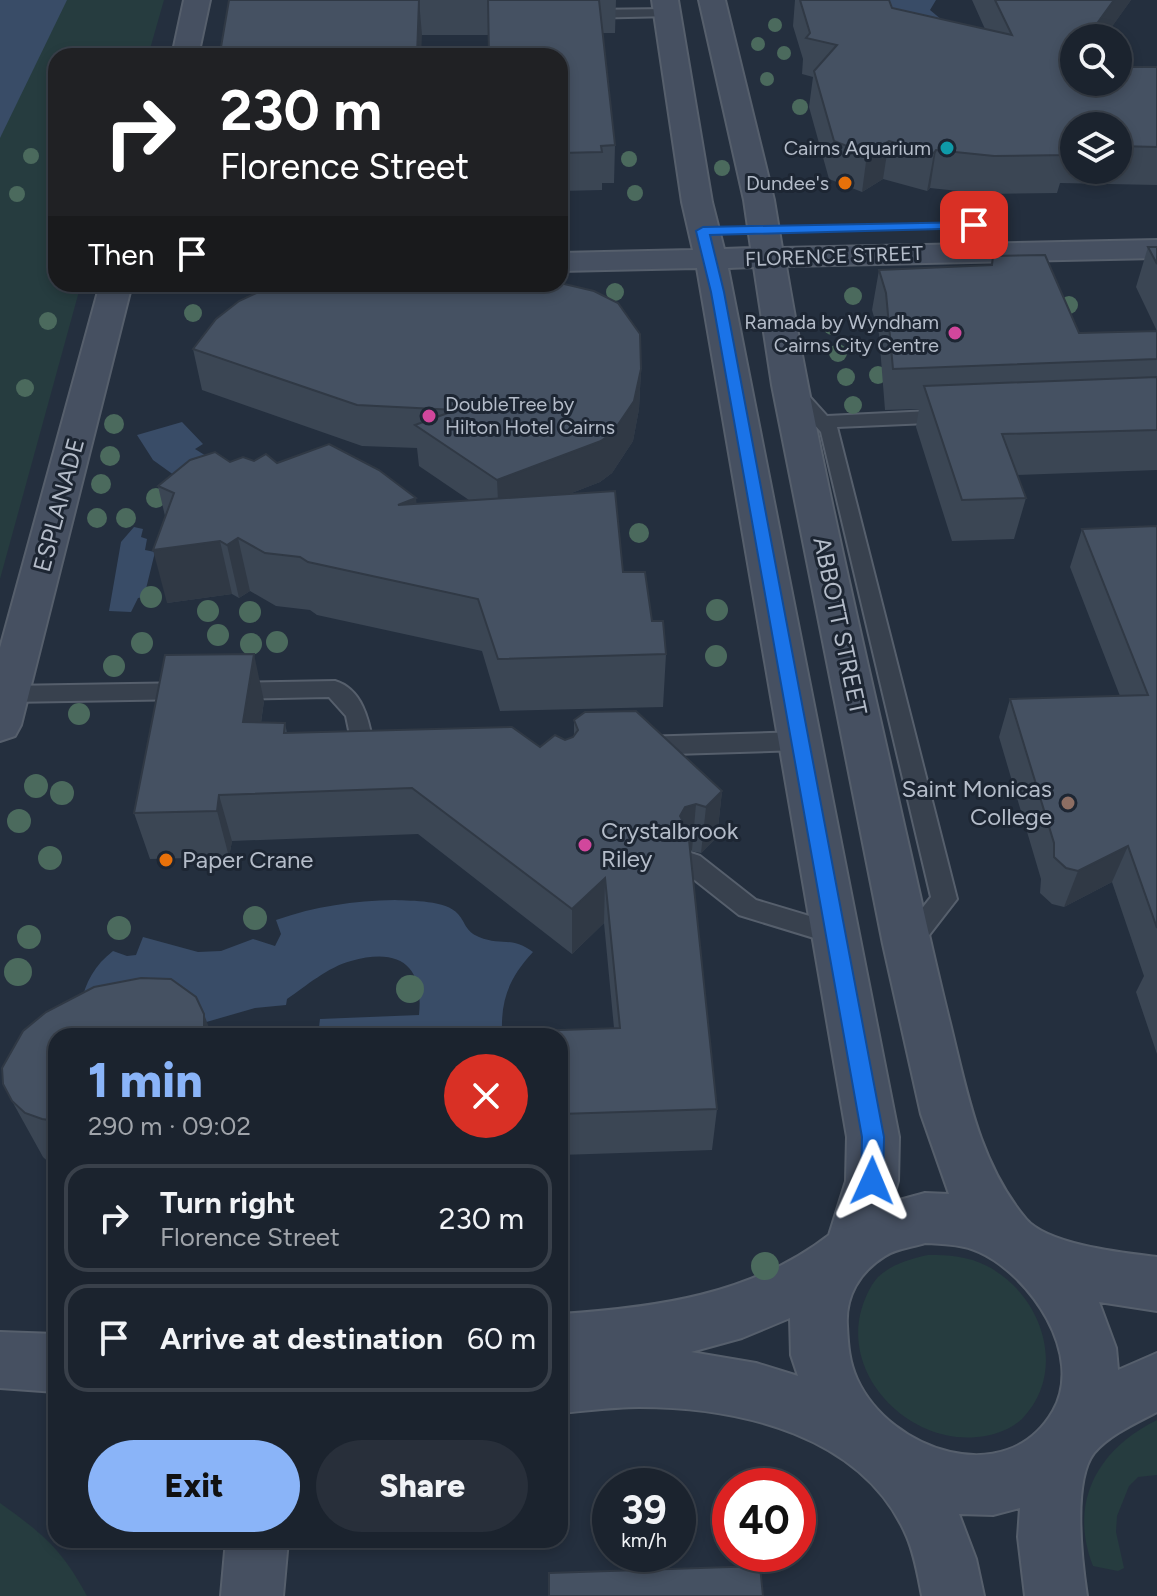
<!DOCTYPE html>
<meta charset="utf-8">
<style>
:root{--surface:#1b232e;--page:#282f3a;--text:#f1f3f6;--muted:#a0a4aa;--line:#39404a;--accent:#8ab4f8}
body{margin:0;font-family:Figtree,sans-serif;background:var(--page);color:var(--text);height:100vh;display:flex;flex-direction:column;font-size:30px;white-space:nowrap}
*{box-sizing:border-box;margin:0}
p{font-size:26px;color:var(--muted)}
.icon{flex:none;width:44px;height:44px;fill:none;stroke:currentColor;stroke-width:2;stroke-linecap:round;stroke-linejoin:round}
.map{position:relative;flex:1;overflow:hidden}
.side{position:absolute;left:48px;top:1028px;width:520px;height:520px;display:flex;flex-direction:column;background:var(--surface);border-radius:24px;box-shadow:0 4px 12px #0003,0 0 0 2px var(--line)}
.side>*{flex:none}
.hud{position:absolute;left:48px;top:48px;width:520px;height:244px;border-radius:24px;box-shadow:0 4px 12px #0003,0 0 0 2px var(--line);background:#202124;color:#fff;overflow:hidden}
.fabs{position:absolute;left:1060px;top:24px;display:grid;gap:16px}
.fabs a{display:grid;place-items:center;width:72px;height:72px;border-radius:50%;background:var(--surface);box-shadow:0 4px 12px #0003,0 0 0 2px var(--line);font-size:40px}
.speed{position:absolute;left:592px;top:1468px;display:flex;gap:16px;font-size:40px;font-weight:700;text-align:center}
.speed>*{display:grid;place-content:center;width:104px;height:104px;border-radius:50%;background:var(--surface);box-shadow:0 4px 12px #0003,0 0 0 2px var(--line);line-height:1}
.speed small{font-size:20px;font-weight:400}
.speed .limit{border:12px solid #d22;background:#fff;color:#111}
.pin{position:absolute;display:grid;place-items:center;width:68px;height:68px;color:#fff;margin:-34px;border-radius:16px;box-shadow:0 4px 12px #0006}
.me{position:absolute;width:88px;margin:-44px;rotate:1deg;stroke-linejoin:round;filter:drop-shadow(0 0 6px #0008)}
.turn{display:flex;align-items:center;gap:28px;height:168px;padding:0 40px;font-size:36px}
.turn .icon{width:104px;height:104px;stroke-width:2.5}
.turn b{display:block;font-size:56px;line-height:68px}
.then{display:flex;align-items:center;height:76px;padding:0 40px;background:#0003;gap:16px;font-size:30px}
.round{display:grid;place-items:center;flex:none;width:84px;height:84px;border-radius:42px;background:var(--page)}
.summary{display:flex;align-items:center;justify-content:space-between;height:136px;padding:0 40px}
h1{font-size:48px;font-weight:800;line-height:60px;color:var(--accent)}
.primary-button{display:flex;gap:16px;margin-top:auto;padding:16px 40px}
.primary-button a{flex:1;height:92px;border-radius:48px;background:var(--accent);color:#111;font-size:32px;font-weight:800;line-height:92px;text-align:center}
.primary-button a+a{background:var(--page);color:var(--text)}
ul{padding:0;list-style:none}
li{display:flex;align-items:center;gap:24px;height:108px;margin:0 16px 12px;padding:0 24px;border:4px solid var(--line);border-radius:24px}
li div{flex:1}
li b{display:block;font-size:30px}
li em{font-style:normal}
.map>svg:first-child{display:block}
</style>
<div class="map">
<svg width="1157" height="1596" viewBox="0 0 1157 1596">
<rect width="100%" height="100%" fill="#242f3e"/>
<g fill="#263c3f">
<path d="M0,0h164l-16,56h-92v228h25l-81,295z"/>
<path d="M928,1255c20,0 40,1 59,11 56,29 81,106 35,153 -12,11 -29,17 -45,18 -64,7 -131,-55 -117,-122 3,-13 9,-28 18,-38 14,-13 32,-18 50,-22z"/>
<path d="M1157,1420v55l-19,2 -9,9 -12,30 -1,16 8,36 -6,3 -25,-5c-25,-64 5,-117 64,-146z"/>
<path d="M0,1503c43,31 61,45 87,93h-87z"/>
</g>
<g fill="#394c67">
<path d="M0,0h67l-67,138z"/>
<path d="M872,0h64l-6,10 12,10 -67,-10z"/>
<path d="M182,422l21,22 -8,5 16,10 -33,19 -25,-18 -16,-25z"/>
<path d="M134,527l9,2 -2,8 6,2 -2,11 10,2 -11,45 -6,1 -7,14 -22,-1 12,-69z"/>
<path d="M395,900c17,1 51,0 63,14 8,9 7,17 21,23 21,9 33,-1 54,15 -23,25 -32,46 -31,79l-184,5 2,-17 99,-4c5,-49 -19,-68 -68,-54 -23,6 -45,25 -64,38l-1,6 -31,3 -59,17 -115,-20c4,-23 14,-40 32,-54l14,5 9,-1 7,-18 55,15 23,-1 32,-12 22,7 6,-12 -5,-14c40,-14 77,-19 119,-20z"/>
</g>
<g fill="none" stroke-linecap="round" stroke-linejoin="round">
<g stroke="#565f6c" stroke-width="4">
<g id="lane">
<path d="M667,9l7,4 -2,3 -87,2 -7,-4 7,-4z"/>
<path d="M793,384l7,2 27,30 124,-6 10,6 -10,6 -114,5 120,472 -41,53 -9,3 -9,-3 -4,-8 37,-47 -110,-465 -37,-42z"/>
<path d="M335,681c27,8 34,39 38,63l9,3 4,6 -4,6 -8,3 -19,-3 -9,-43 -17,-19 -98,2 -8,-2 -3,-6 3,-6 8,-2z"/>
<path d="M191,683l8,2 3,6 -3,6 -8,2 -183,3 -8,-2v-12l8,-2z"/>
<path d="M800,732l8,3 4,6 -4,6 -8,3 -159,5 -8,-3 -4,-6 4,-6 8,-3z"/>
<path d="M691,853l9,3 56,44 90,27 4,7 -4,7 -9,4 -98,-30 -57,-45 -3,-7 3,-7z"/>
</g>
</g>
<g stroke="#565f6c" stroke-width="4">
<g id="secondary">
<path d="M184,0h26l-12,56h-26z"/>
<path d="M652,0h26l34,202 12,47 27,-1 -7,-48 -45,-200h26l49,200 8,48 375,-8v18l-371,8c32,189 77,376 119,563 15,65 29,130 45,194 17,69 29,140 76,196 22,26 98,34 131,38v54l-58,-9 17,46 2,22 39,-17v59c-21,11 -48,23 -63,41 -22,28 -12,110 -7,143h-62l-7,-59 2,-29 -27,7 -34,-1 17,45 8,37h-62c-4,-20 -7,-40 -15,-59 -43,-102 -168,-130 -268,-130 -27,0 -53,4 -79,6v-99c94,-6 192,-19 269,-79l17,-54 1,-44 -150,-869 -137,3v-18l133,-3 -11,-48zM754,267l18,118 111,559 38,170 28,80 -24,-1 -33,9 6,-21 1,-44 -171,-869zM925,1243c17,1 37,1 54,9 51,23 106,103 74,159 -46,80 -163,40 -196,-32 -8,-18 -9,-33 -10,-53 -2,-29 12,-54 38,-70 10,-7 28,-9 40,-13zM790,1318l1,37 7,21 -42,-13 -65,-11 51,-14z"/>
<path d="M100,284h32l-111,441 -6,11 -15,5v-93z"/>
<path d="M0,1332l56,2v58l-56,-4z"/>
<path d="M226,1540h62l-5,56h-62z"/>
</g>
</g>
<use href="#lane" fill="#38414e" fill-rule="evenodd"/>
<use href="#secondary" fill="#465061" fill-rule="evenodd"/>
</g>
<g fill="#4b6a5d">
<circle cx="775" cy="25" r="7"/>
<circle cx="758" cy="44" r="7"/>
<circle cx="784" cy="53" r="7"/>
<circle cx="767" cy="79" r="7"/>
<circle cx="800" cy="107" r="8"/>
<circle cx="31" cy="156" r="8"/>
<circle cx="629" cy="159" r="8"/>
<circle cx="722" cy="168" r="8"/>
<circle cx="635" cy="193" r="8"/>
<circle cx="17" cy="194" r="8"/>
<circle cx="615" cy="292" r="9"/>
<circle cx="853" cy="296" r="9"/>
<circle cx="1069" cy="305" r="9"/>
<circle cx="193" cy="313" r="9"/>
<circle cx="48" cy="321" r="9"/>
<circle cx="832" cy="326" r="9"/>
<circle cx="838" cy="353" r="9"/>
<circle cx="878" cy="375" r="9"/>
<circle cx="846" cy="377" r="9"/>
<circle cx="25" cy="388" r="9"/>
<circle cx="853" cy="405" r="9"/>
<circle cx="114" cy="424" r="10"/>
<circle cx="110" cy="456" r="10"/>
<circle cx="101" cy="484" r="10"/>
<circle cx="156" cy="498" r="10"/>
<circle cx="97" cy="518" r="10"/>
<circle cx="126" cy="518" r="10"/>
<circle cx="639" cy="533" r="10"/>
<circle cx="151" cy="597" r="11"/>
<circle cx="717" cy="610" r="11"/>
<circle cx="208" cy="611" r="11"/>
<circle cx="250" cy="612" r="11"/>
<circle cx="218" cy="635" r="11"/>
<circle cx="277" cy="642" r="11"/>
<circle cx="142" cy="643" r="11"/>
<circle cx="251" cy="644" r="11"/>
<circle cx="716" cy="656" r="11"/>
<circle cx="114" cy="666" r="11"/>
<circle cx="79" cy="714" r="11"/>
<circle cx="36" cy="786" r="12"/>
<circle cx="62" cy="793" r="12"/>
<circle cx="19" cy="821" r="12"/>
<circle cx="50" cy="858" r="12"/>
<circle cx="255" cy="918" r="12"/>
<circle cx="119" cy="928" r="12"/>
<circle cx="29" cy="937" r="12"/>
<circle cx="18" cy="972" r="14"/>
<circle cx="410" cy="989" r="14"/>
<circle cx="765" cy="1266" r="14"/>
</g>
<g fill="#3b4654" fill-rule="evenodd">
<path d="M229,0h387l-1,33h-12l12,112 -1,38h-12v7l-42,1v-135l-72,-21h-66z"/>
<path d="M795,0h94l3,8 93,21 -13,-29h159l-21,29 22,38h25v118l-97,-2 -3,10 -71,1 -56,-6 -3,3 -44,-12 -21,13 -33,-13 -20,-72 4,-30 -11,-3 1,-15 -10,-33zM1074,126h44v44h-44z"/>
<path d="M1148,247h9v84l-21,-44z"/>
<path d="M993,256l86,77 78,-2v139l-140,5 9,23 -12,41 -62,2 -36,-114 3,-18 -34,1 -6,-76 -7,-24 7,-40 112,-5z"/>
<path d="M193,349l448,20 -2,40 -6,32 -21,32 -12,9 -31,12 54,78 29,49 14,33 -3,53 -163,4 -18,-60 -165,-36 -7,-5 -34,-4 -26,-15 -11,7 -7,-4 -65,9 -2,-87 -7,-30 72,-24 24,-1 23,2 140,41 52,-4 -50,-34 -2,-18 -55,-2 -160,-56z"/>
<path d="M1157,526v528l-21,-62 8,-16 -32,-94 -48,25 -12,-3 -12,-11 1,-14 -42,-142 11,-38 110,-3 -50,-129 12,-38z"/>
<path d="M264,701l-3,22h24l2,10 253,14 33,-10 1,-2v-15l148,71 -5,46 -16,16 -11,-2 27,258 -5,41 -152,5v-119l54,-8 -10,-105 -32,31 -154,-120 -186,7 -3,16 -79,2 -16,-46z"/>
<path d="M56,1036v133l-13,-12 -31,-56z"/>
</g>
<g fill="#303945">
<path d="M419,0l3,35 -1,21h-4z"/>
<path d="M1114,0h17l-27,38 -8,-13z"/>
<path d="M889,141l-6,38 -21,13 5,-38z"/>
<path d="M936,150l-6,38 -3,3 7,-38z"/>
<path d="M641,369l-2,40 -6,32 -21,32 -12,9 -101,39 -2,-41z"/>
<path d="M416,498l6,53 -24,-46z"/>
<path d="M238,538l12,53 -11,7 -12,-53z"/>
<path d="M220,541l12,53 -65,9 -14,-53z"/>
<path d="M254,654l10,47 -10,68 -11,-47z"/>
<path d="M722,791l-5,46 -16,16 5,-46z"/>
<path d="M219,795l13,46 -3,16 -12,-46z"/>
<path d="M696,804l-4,46 -11,3 -1,-37 5,-9z"/>
<path d="M1128,846l-16,36 -48,25 14,-36z"/>
<path d="M605,878l-1,45 -32,31v-45z"/>
<path d="M204,1014l8,22h-11z"/>
</g>
<g fill="#455162" stroke="#303945" stroke-width="2">
<path d="M229,0h190l-2,56h-205l8,-3z"/>
<path d="M488,0h111l16,145 -14,1 1,6 -42,1v-97h-71z"/>
<path d="M800,0h89l3,8 120,27 -17,-35h119l-18,25 14,4 5,9h-41v44h44v-39l14,24h25v80l-39,-1v-20h-44v19h-12l4,10 -72,1 -58,-6 -2,3 -45,-12 -22,13 -33,-13 -20,-70 23,-26 -31,-7 4,-5z"/>
<path d="M1148,247h9v17z"/>
<path d="M1045,255l34,78 78,-2v28l-264,10 -7,-76 -7,-23 113,-5 1,-9z"/>
<path d="M560,283l34,8 24,12 22,31 1,35 -7,32 -21,31 -12,9 -104,39 -82,-55 41,-15 -99,-5 -164,-56 23,-30 23,-18 37,-17h81l77,8 46,-8h80z"/>
<path d="M1157,377v53l-155,4 24,64 -64,2 -38,-114z"/>
<path d="M329,444l50,26 37,28 -18,7 217,-14 8,81h22l7,49h11l3,33 -168,5 -20,-60 -170,-37 -8,-5 -35,-4 -27,-15 -11,7 -7,-4 -67,9 21,-57 -16,-7 32,-26 25,-8 15,10 13,-5 11,4 12,-7 11,9z"/>
<path d="M1157,526v402l-29,-82 -50,25 -12,-3 -12,-11v-14l-44,-144 138,-4 -66,-166z"/>
<path d="M254,654l-11,68 42,1 -1,10 228,-6 28,20 15,-12 10,5 8,-3 5,-7 -4,-10 11,-8 51,-1 86,80 -16,16 -10,-3 -11,3 -5,9 8,14 29,279 -157,5v-78h-156v-1l216,-7 -15,-150 -33,31 -160,-121 -193,7 -2,16 -83,2 31,-158z"/>
<path d="M141,978l30,1 25,18 8,17v16l-3,6h-145v85l-14,-2 -17,-6 -13,-12 -9,-17 -1,-16 21,-37 23,-19 48,-25z"/>
<path d="M760,1566l3,30h-214v-23z"/>
</g>
<path fill="#1a73e8" stroke="#114b97" stroke-width="2" d="M974,222l4,1v5l-268,7 14,57 160,845 -1,44 -3,8 -8,3 -8,-3 -3,-8 1,-44 -151,-845 -15,-61 7,-4z"/>
<circle fill="#0f9aa8" stroke="#1d2633" stroke-width="3" cx="947" cy="148" r="8"/>
<g fill="#e8710a" stroke="#1d2633" stroke-width="3">
<circle cx="845" cy="183" r="8"/>
<circle cx="166" cy="860" r="8"/>
</g>
<g fill="#d1479c" stroke="#1d2633" stroke-width="3">
<circle cx="955" cy="333" r="8"/>
<circle cx="429" cy="416" r="8"/>
<circle cx="585" cy="845" r="8"/>
</g>
<circle fill="#8d6e63" stroke="#1d2633" stroke-width="3" cx="1068" cy="803" r="8"/>
<g text-anchor="middle" stroke-width="6" stroke-linejoin="round" paint-order="stroke">
<g font-size="20" fill="#b4bcc9" stroke="#1d2633" text-anchor="end">
<text x="931" y="155">Cairns Aquarium</text>
<text x="829" y="190">Dundee's</text>
<text x="939" y="329">Ramada by Wyndham<tspan x="939" dy="23">Cairns City Centre</tspan></text>
<text x="445" y="411" text-anchor="start">DoubleTree by<tspan x="445" dy="23">Hilton Hotel Cairns</tspan></text>
</g>
<g font-size="20" fill="#b4bcc9" stroke="#1d2633">
<text transform="translate(834 256) rotate(-2)" y="7">FLORENCE STREET</text>
</g>
<g font-size="24" fill="#b4bcc9" stroke="#1d2633">
<text transform="translate(59 505) rotate(-75)" y="8">ESPLANADE</text>
<text transform="translate(840 626) rotate(78)" y="8">ABBOTT STREET</text>
</g>
<g font-size="24" fill="#b4bcc9" stroke="#1d2633" text-anchor="start">
<text x="1052" y="797" text-anchor="end">Saint Monicas<tspan x="1052" dy="28">College</tspan></text>
<text x="601" y="839">Crystalbrook<tspan x="601" dy="28">Riley</tspan></text>
<text x="182" y="868">Paper Crane</text>
</g>
</g>
</svg>
<div class="fabs">
<a><svg class="icon" aria-label="search" viewBox="0 0 24 24"><circle cx="10" cy="10" r="6"/><path d="M15 15l6 6"/></svg></a>
<a><svg class="icon" aria-label="layers" viewBox="0 0 24 24"><path d="M12 4l9 5-9 5-9-5zM3 14l9 5 9-5"/></svg></a>
</div>
<div class="speed"><div>39<small>km/h</small></div><div class="limit">40</div></div>
<div class="pin" style="left:974px;top:225px;background:#d93025"><svg class="icon" aria-label="arrive" viewBox="0 0 24 24"><path d="M6 21V4h12l-3 4 3 4H6"/></svg></div>
<svg class="me" style="left:872px;top:1181px" viewBox="-20 -20 40 40"><path d="M0-17L14 15 0 8-14 15z" fill="#1a73e8" stroke="#fff" stroke-width="4"/></svg>
<div class="hud">
<div class="turn"><svg class="icon" aria-label="right" viewBox="0 0 24 24"><path d="M7 20v-9h11M14 6l5 5-5 5"/></svg><div><b>230 m</b>Florence Street</div></div>
<div class="then">Then<svg class="icon" aria-label="arrive" viewBox="0 0 24 24"><path d="M6 21V4h12l-3 4 3 4H6"/></svg></div>
</div>
<section class="side">
<div class="summary"><div><h1>1 min</h1><p>290 m · 09:02</p></div><a class="round" style="background:#d93025;color:#fff"><svg class="icon" aria-label="close" viewBox="0 0 24 24"><path d="M6 6l12 12M18 6L6 18"/></svg></a></div>
<ul>
<li><svg class="icon" aria-label="right" viewBox="0 0 24 24"><path d="M7 20v-9h11M14 6l5 5-5 5"/></svg><div><b>Turn right</b><p>Florence Street</p></div><em>230 m</em></li>
<li><svg class="icon" aria-label="arrive" viewBox="0 0 24 24"><path d="M6 21V4h12l-3 4 3 4H6"/></svg><div><b>Arrive at destination</b></div><em>60 m</em></li>
</ul>
<div class="primary-button"><a>Exit</a><a>Share</a></div>
</section>
</div>
